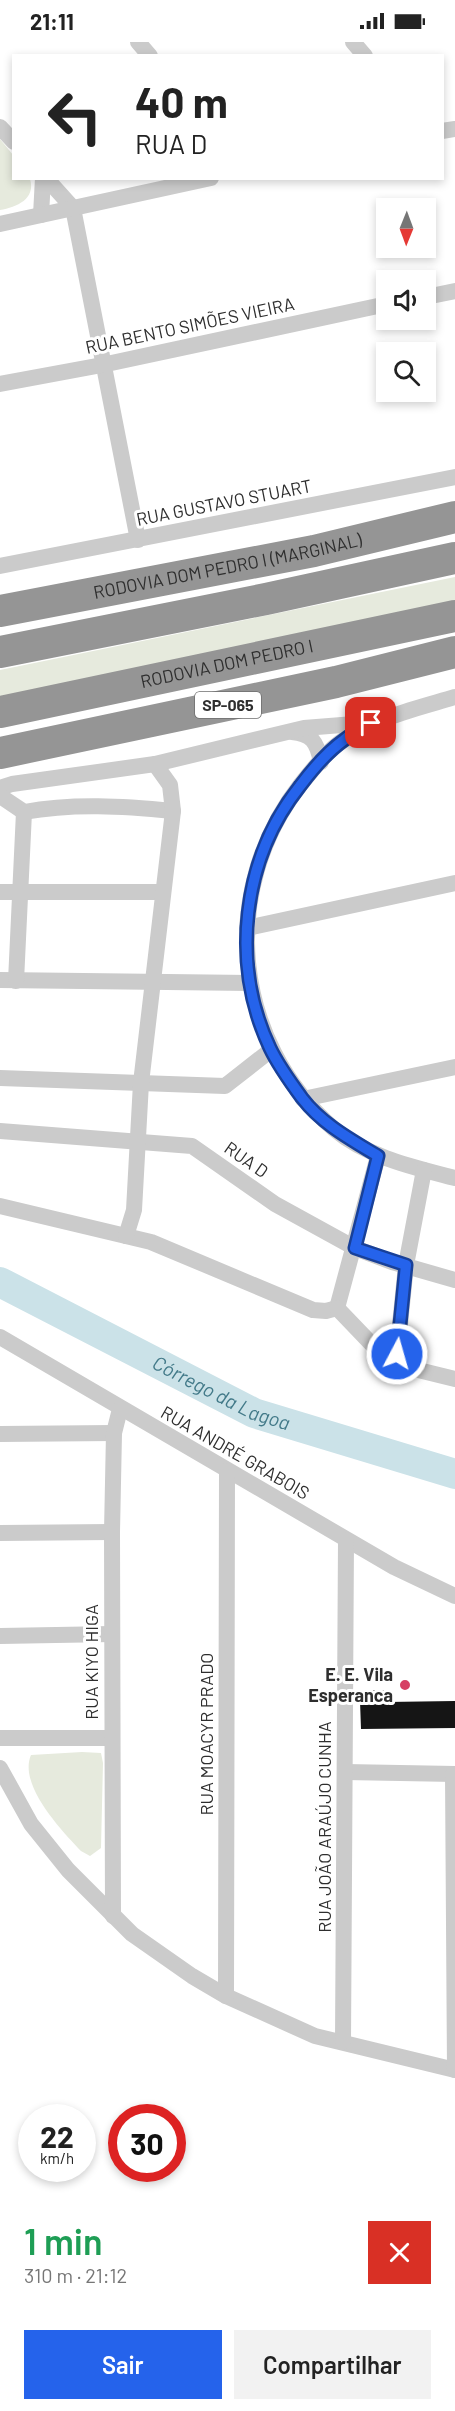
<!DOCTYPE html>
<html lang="pt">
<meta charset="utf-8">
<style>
:root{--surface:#fff;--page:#f2f2f2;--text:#222;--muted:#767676;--accent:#2563eb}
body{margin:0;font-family:Barlow,sans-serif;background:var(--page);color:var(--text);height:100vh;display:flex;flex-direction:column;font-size:22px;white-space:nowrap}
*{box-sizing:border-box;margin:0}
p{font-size:20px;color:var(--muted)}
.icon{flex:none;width:33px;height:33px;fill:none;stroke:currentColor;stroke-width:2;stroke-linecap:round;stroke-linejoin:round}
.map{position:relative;height:2159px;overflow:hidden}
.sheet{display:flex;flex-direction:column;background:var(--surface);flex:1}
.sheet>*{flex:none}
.banner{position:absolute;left:12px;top:12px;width:432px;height:126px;border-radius:0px;box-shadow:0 3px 9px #0003;background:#fff;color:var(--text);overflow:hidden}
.needle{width:39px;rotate:181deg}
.controls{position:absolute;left:376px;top:156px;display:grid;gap:12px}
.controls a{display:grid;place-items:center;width:60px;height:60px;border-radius:0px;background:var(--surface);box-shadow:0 3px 9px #0003;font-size:30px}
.speed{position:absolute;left:18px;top:2062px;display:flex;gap:12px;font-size:30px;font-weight:700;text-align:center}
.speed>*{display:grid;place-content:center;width:78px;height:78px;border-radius:50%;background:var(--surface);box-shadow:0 3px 9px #0003;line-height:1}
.speed small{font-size:15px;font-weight:400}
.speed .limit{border:9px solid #d22;background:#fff;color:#111}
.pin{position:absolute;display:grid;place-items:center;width:51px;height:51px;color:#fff;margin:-26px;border-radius:12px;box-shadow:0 3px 9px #0006}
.me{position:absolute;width:66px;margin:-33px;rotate:6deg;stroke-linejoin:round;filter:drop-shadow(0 0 4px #0008)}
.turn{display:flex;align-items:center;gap:21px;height:126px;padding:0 24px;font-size:27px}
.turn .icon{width:78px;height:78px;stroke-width:2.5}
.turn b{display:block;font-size:42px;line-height:51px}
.round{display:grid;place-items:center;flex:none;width:63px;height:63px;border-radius:0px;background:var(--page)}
.overview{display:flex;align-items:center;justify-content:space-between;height:102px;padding:0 24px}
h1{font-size:36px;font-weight:600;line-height:45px;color:#1e9e55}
.primary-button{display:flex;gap:12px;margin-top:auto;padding:12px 24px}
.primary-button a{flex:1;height:69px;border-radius:0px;background:var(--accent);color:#fff;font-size:24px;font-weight:600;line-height:69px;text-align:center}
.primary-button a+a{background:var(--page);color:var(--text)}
.status{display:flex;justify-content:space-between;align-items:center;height:42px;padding:0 30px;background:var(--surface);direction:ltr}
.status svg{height:16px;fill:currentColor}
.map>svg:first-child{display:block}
</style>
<div class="status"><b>21:11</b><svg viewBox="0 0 49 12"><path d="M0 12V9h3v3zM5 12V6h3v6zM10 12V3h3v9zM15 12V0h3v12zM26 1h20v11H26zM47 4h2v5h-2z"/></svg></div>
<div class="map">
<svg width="455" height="2159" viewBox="0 0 455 2159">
<rect width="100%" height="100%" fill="#fff"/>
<g fill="#e6eadd">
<path d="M0,97l13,16 1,23 16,1c6,20 -13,28 -30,31z"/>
<path d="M455,535v29l-455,94v-30z"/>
<path d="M82,1710l19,1 2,10 -2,85 -11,8 -9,-5c-19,-20 -63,-66 -50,-96z"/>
</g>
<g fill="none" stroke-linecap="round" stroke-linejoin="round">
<path stroke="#cbe2e8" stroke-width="30" id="s1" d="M0,1240l254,131 201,61"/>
</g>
<path fill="#151515" d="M362,1648h25v12l68,-1v27l-94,1 -1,-28h3z"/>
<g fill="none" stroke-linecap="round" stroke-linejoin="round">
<g stroke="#cbcbcb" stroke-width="16">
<path d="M138,0l12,14"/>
<path d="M353,0l12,14"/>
<path d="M0,85l14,15"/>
<path d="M442,89l13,-2"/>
<path d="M46,136l27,30 65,332"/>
<path d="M41,173l2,-37"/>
<path d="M0,182l211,-46"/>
<path d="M426,255l29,-6"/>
<path d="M0,342l102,-19 285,-61"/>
<path d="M0,524l455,-89"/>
<path d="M455,655c-37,11 -77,20 -110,42 -17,11 -32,30 -44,45 -83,106 -69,257 33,345 33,28 79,38 121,49"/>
<path d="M292,690c20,2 25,10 29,30"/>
<path d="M0,746l12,-4 143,-20 149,-36 63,-5"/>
<path d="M0,754l24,16c49,-9 99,-6 149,-1"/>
<path d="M0,850h162"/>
<path d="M247,886l208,-45"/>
<path d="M0,938l250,3"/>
<path d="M16,939l8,-169"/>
<path d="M0,1036l225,8 46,-36"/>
<path d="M303,1057l152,-32"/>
<path d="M0,1089l192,15 83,58 80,44 37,14 63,18"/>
<path d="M424,1128l-18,95 -9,89 4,10 5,3 49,12"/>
<path d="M0,1164l151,36 162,68 13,1 11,-3"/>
<path d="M126,1194l8,-26 7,-127 32,-272 -3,-26 -15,-21"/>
<path d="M337,1266l41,-152"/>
<path d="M337,1266l46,48 18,8"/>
<path d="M0,1295l394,230 61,29"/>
<path d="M0,1392l114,-1"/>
<path d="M0,1491l112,-1"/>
<path d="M0,1594l112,-2"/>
<path d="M0,1696h112"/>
<path d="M0,1726l31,56 37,46 64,64 60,42 34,20 89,40 140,34"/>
<path d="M345,1730l110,2"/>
<path d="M453,1732l2,296"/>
<path d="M113,1874l-1,-384 2,-99 6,-24"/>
<path d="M226,1954l1,-525"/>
<path d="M343,2000l3,-502"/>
</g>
<g stroke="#959595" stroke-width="32">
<path id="s2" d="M0,569l314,-60 141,-34"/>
<path d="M0,610l266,-53 189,-41"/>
<path id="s3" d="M0,670l455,-96"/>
<path d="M0,711l336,-71 119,-30"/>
</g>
</g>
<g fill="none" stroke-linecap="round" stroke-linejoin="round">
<g stroke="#184099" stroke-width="15">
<path id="route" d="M371,681c-9,5 -19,10 -27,17 -17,12 -32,30 -44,46 -58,73 -70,177 -30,262 8,17 21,35 32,50 20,26 48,41 76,58l-23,92 51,17 -9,89"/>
</g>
<use href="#route" stroke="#2563eb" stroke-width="10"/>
</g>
<circle fill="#d63f63" stroke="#fff" stroke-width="2" cx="405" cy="1643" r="6"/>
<g text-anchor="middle" stroke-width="6" stroke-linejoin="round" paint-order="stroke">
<rect fill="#fff" stroke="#6d6d6d" stroke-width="1.5" x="195" y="650" width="66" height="26" rx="4.5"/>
<g font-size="16" font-weight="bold" fill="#2e2e2e">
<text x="228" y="669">SP-065</text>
</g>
<g font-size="18" fill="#2e2e2e" stroke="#fff">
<text transform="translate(190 284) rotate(-12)" y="6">RUA BENTO SIMÕES VIEIRA</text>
<text transform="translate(224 461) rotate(-11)" y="6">RUA GUSTAVO STUART</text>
<text dy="6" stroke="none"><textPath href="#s2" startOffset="232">RODOVIA DOM PEDRO I (MARGINAL)</textPath></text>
<text dy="6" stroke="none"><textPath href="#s3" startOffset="232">RODOVIA DOM PEDRO I</textPath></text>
<text transform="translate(246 1118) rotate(35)" y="6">RUA D</text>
<text transform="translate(235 1411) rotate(30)" y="6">RUA ANDRÉ GRABOIS</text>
<text transform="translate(92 1620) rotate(-90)" y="6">RUA KIYO HIGA</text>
<text transform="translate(207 1692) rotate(-90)" y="6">RUA MOACYR PRADO</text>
<text transform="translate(325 1785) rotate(-90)" y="6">RUA JOÃO ARAÚJO CUNHA</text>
</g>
<g font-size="18" font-weight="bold" fill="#2e2e2e" stroke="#fff" text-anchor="end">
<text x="393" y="1639">E. E. Vila<tspan x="393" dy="21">Esperanca</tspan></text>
</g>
<g font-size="20" font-style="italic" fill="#437a89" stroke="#fff">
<text dy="7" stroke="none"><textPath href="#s1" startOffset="248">Córrego da Lagoa</textPath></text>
</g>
</g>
</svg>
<div class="controls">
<a><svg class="needle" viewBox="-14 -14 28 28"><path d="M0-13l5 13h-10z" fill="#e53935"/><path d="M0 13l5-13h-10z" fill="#767676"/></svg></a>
<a><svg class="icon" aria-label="sound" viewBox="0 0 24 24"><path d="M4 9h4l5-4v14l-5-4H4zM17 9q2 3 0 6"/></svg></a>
<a><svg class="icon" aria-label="search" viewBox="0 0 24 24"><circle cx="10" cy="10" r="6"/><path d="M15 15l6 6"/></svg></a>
</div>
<div class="speed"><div>22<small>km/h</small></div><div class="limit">30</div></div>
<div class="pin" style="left:371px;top:681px;background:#d93025"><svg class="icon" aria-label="arrive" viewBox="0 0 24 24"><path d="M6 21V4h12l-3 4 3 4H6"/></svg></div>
<svg class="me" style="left:397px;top:1312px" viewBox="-20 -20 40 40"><circle r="17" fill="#2563eb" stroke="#fff" stroke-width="3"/><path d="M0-11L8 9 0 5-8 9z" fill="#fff"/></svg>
<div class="banner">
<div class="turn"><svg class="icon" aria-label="left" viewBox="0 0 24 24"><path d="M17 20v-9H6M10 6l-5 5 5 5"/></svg><div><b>40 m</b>RUA D</div></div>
</div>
</div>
<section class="sheet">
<div class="overview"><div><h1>1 min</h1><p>310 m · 21:12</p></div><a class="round" style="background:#d93025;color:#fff"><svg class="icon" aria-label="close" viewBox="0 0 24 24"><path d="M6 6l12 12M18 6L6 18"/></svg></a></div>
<div class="primary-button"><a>Sair</a><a>Compartilhar</a></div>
</section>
